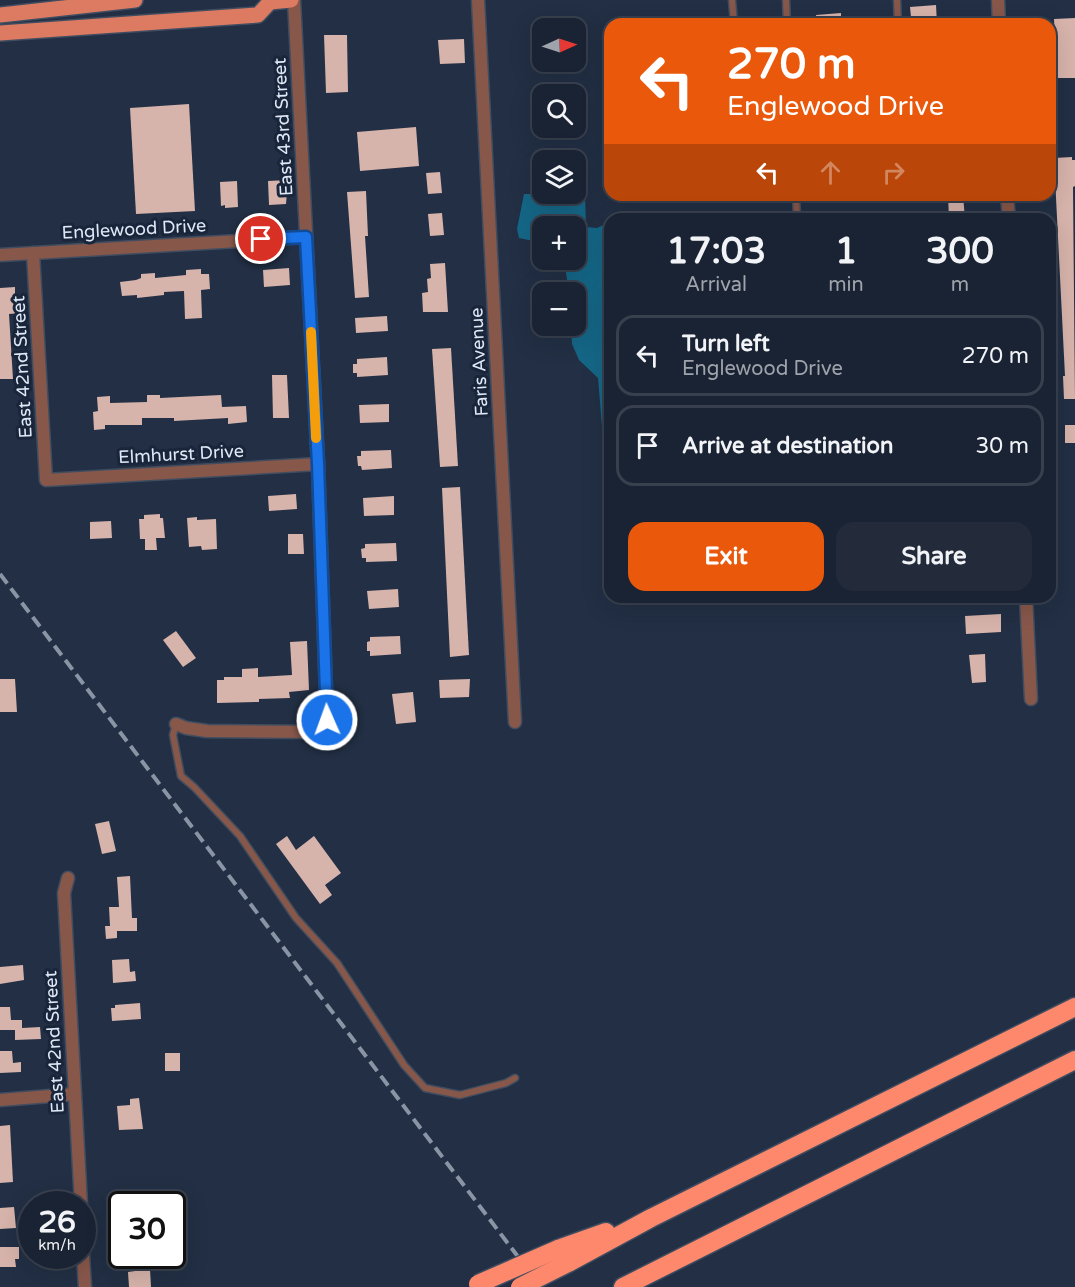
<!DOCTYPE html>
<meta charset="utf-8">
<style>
:root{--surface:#1a2333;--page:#232b3b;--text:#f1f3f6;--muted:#9fa4ac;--line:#38404e;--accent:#ea580c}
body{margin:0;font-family:"Varela Round",sans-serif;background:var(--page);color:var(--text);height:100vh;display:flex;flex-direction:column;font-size:22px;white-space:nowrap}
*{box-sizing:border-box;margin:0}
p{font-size:20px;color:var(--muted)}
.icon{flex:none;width:33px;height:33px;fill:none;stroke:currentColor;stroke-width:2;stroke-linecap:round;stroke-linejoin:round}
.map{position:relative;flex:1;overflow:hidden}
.drawer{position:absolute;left:604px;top:213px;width:452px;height:390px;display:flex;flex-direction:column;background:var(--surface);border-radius:18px;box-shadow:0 6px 24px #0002,0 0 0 2px var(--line)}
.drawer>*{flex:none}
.guide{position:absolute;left:604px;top:18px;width:452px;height:183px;border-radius:18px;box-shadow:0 6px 24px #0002,0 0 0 2px var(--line);background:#ea580c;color:#fff;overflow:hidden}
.needle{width:39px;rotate:87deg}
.buttons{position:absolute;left:532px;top:18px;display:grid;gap:12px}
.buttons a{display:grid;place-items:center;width:54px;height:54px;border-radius:12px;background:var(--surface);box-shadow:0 6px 24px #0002,0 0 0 2px var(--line);font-size:30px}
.speed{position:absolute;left:18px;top:1191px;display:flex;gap:12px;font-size:30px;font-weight:700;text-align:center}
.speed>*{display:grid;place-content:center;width:78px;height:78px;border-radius:50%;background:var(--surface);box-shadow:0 6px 24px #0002,0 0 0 2px var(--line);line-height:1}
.speed small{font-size:15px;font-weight:400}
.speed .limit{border:3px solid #111;border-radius:9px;background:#fff;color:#111}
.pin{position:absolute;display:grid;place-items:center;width:51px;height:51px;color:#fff;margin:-26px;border:3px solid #fff;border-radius:50%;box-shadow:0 2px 6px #0007}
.me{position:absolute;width:66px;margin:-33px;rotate:358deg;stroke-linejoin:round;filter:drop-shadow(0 0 4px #0008)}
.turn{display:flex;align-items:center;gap:21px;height:126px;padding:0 24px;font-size:27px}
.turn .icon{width:78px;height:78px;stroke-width:2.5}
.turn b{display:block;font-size:42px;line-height:51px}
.lanes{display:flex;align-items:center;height:57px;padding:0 24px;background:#0003;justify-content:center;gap:30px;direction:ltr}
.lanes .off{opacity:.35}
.eta{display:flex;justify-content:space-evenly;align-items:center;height:102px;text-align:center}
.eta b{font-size:36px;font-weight:700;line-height:42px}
.button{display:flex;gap:12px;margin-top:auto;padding:12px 24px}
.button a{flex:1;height:69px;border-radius:18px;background:var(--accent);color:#fff;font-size:24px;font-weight:700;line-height:69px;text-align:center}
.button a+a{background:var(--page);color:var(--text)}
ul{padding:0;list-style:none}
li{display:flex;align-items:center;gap:18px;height:81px;margin:0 12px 9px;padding:0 12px;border:3px solid var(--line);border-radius:18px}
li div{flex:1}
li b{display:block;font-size:22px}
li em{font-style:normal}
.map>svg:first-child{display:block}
</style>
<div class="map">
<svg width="1075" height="1287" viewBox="0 0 1075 1287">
<rect width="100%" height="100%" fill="#222f44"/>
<path fill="#156687" d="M524,194h50l11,2 1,31 11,1 13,-6v346h-3l-1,-92 -8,-98 -19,-18 -7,-16 -1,-18h5v-34h-7l-5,-32h12v-34h-33v17l-24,-5 -2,-9z"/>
<g fill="#d6b3ab">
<path d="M936,5l1,19h-11v-8l-15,1 -1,-10z"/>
<path d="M841,13v11h-24l-1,-9z"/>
<path d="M1075,18v60h-18l-3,-59z"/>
<path d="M324,35h23l1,57 -22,1z"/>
<path d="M464,39l1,24 -25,1 -2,-24z"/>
<path d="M189,104l6,107 -59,3 -6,-106z"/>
<path d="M416,127l3,39 -59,5 -3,-39z"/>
<path d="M1072,157v3h3v26l-2,1 2,212h-11l-1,-23h2l-11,-218z"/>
<path d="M440,172l2,21 -14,1 -2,-21z"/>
<path d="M288,180l-2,24 -17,1 -1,-24z"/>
<path d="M237,181l1,26 -13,1v-3l-4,1 -1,-24z"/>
<path d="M366,191l2,45h-3l4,61 -14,1 -8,-106z"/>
<path d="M948,195h15l2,24h-16z"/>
<path d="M442,213l2,22 -14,1 -2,-22z"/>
<path d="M445,263l3,49h-25l-1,-19 6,-1 -1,-13 4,-1 -1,-14z"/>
<path d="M289,268l1,17 -26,2 -1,-17z"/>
<path d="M201,269v5h8l1,15 -9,1 1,28 -17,1 -1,-28 -20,1v3l-27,3v-3l-15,1 -2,-14 16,-2 5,-2v-4l14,-1v5l31,-3v-5z"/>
<path d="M15,287v11h5l1,15 -12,1 4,65h-13v-91z"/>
<path d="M387,316l1,15 -32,2 -1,-15z"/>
<path d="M451,348l7,118 -18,1 -8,-118z"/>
<path d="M387,357l1,18 -31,2v-4h-4v-9h4v-5z"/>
<path d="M272,375h15l2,43h-16z"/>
<path d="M147,395h13v3l61,-3 1,12 24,-1 1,16 -19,2v-6l-54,3v-3h-32v7h-37v4l-11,1 -1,-18 5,-1 -1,-14 13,-1v7l37,-1z"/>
<path d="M389,404v18l-29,1 -1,-18z"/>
<rect x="1065" y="425" width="10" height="18"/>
<path d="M391,450l1,18 -30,2 -1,-4h-3l-1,-10h4v-5z"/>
<path d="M460,487l9,168 -19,2 -8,-169z"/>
<path d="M296,494l1,15 -28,2 -1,-15z"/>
<path d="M394,496v19l-30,1 -1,-18z"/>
<path d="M160,514v4h3l2,20h-9l1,12h-12v-11h-5l-1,-20h5v-4z"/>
<path d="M197,517v3l19,-1 1,30 -15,1 -1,-4 -12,1 -2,-29z"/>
<path d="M111,521l1,17 -22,1v-17z"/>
<path d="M288,534h15l1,20h-16z"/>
<path d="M396,543l1,18 -31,1v-4h-4l-1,-9 4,-1v-4z"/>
<path d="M398,589l1,18 -30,2 -2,-18z"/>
<path d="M1001,614v18l-35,2 -1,-18z"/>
<path d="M176,631l20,27 -13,9 -20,-27z"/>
<path d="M400,636l1,18 -31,2v-5h-3v-9l3,-1v-4z"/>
<path d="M307,641l2,49 -20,2 1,6 -31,1v3l-42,1v-23h7v-3h18v-8l16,-1v9l34,-2 -2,-33z"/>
<path d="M985,654l1,28 -14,1 -3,-28z"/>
<path d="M0,679h15l2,33h-17z"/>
<path d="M470,679l-1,18 -29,1 -1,-18z"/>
<path d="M413,692l3,30 -20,2 -4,-30z"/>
<path d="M109,821l7,30 -14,3 -7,-30z"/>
<path d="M287,836l9,14 18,-14 27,37 -16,12 7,10 -12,9 -44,-60z"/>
<path d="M130,876l2,42h5v13h-20v7l-11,1 -1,-13h5l-1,-19h10l-2,-30z"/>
<path d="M129,959l1,13 5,-1 1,10 -23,2 -1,-23z"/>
<path d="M23,965l1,15 -24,4v-17z"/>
<path d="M140,1003l1,16 -29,2 -1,-13h4v-3z"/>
<path d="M0,1007h10l1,13h11v8l18,-1 1,12 -26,1v-10h-15z"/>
<path d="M0,1051h12l1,12 8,-1v10l-21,1z"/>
<rect x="165" y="1053" width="15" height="18"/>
<path d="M139,1098l4,31 -24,1 -2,-24 13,-1v-6z"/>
<path d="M10,1125l3,57 -13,1v-57z"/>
<path d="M14,1207l2,21 -16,1v-21z"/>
<path d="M0,1247h19v12h-4l1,8h-16z"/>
<path d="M150,1269l1,18h-22l-1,-15z"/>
</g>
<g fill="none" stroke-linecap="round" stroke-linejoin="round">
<g stroke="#404d60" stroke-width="9">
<g id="lane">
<path d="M732,0l2,24"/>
<path d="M786,0l1,24"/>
<path d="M897,0l1,24"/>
<path d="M796,195l1,24"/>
<path d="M176,724l-3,11 8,41 13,11 46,49 56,82 41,45 67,102 21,23 35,7 46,-12 9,-5"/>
</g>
</g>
<g stroke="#404d60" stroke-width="15">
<g id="street">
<path d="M478,0l37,722"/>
<path d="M998,0l1,24"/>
<path d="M1007,195l2,24"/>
<path d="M33,253l13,227 272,-16"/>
<path d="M0,255l306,-18"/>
<path d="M1026,597l5,102"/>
<path d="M176,724l10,4 21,3 114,1 6,-12 -9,-256 -24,-464"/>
<path d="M68,878l-4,15 17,311"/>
<path d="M0,1100l75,-6"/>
<path d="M82,1239l3,48"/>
</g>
</g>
<g stroke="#404d60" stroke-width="18">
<g id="primary">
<path d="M0,15l135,-15"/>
<path d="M0,33l258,-18 12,-13 21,-2"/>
</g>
</g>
<g stroke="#404d60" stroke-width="21">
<g id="highway">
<path d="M558,1249l48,-17"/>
<path d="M568,1263l83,-45 424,-211"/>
<path d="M623,1287l452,-227"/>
</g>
</g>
<use href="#lane" stroke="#87574a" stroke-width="6"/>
<use href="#street" stroke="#87574a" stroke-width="12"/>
<use href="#primary" stroke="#dc7a62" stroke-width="15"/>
<use href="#highway" stroke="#fe886b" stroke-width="18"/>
<path stroke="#8994a5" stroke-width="4" stroke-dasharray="12 6" stroke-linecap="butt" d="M0,574l541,713"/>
<g stroke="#404d60" stroke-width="21" stroke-linecap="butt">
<g id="highway-bridge">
<path d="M478,1284l80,-35"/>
<path d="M520,1287l48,-24"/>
</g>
</g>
<use href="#highway-bridge" stroke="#fe886b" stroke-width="18"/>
</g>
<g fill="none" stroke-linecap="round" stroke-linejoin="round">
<g stroke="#114b97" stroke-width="15">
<path id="route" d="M261,239l45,-2 12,227 9,256"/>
</g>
<use href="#route" stroke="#1a73e8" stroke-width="10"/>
<path stroke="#f59e0b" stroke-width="10" d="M311,332l5,106"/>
</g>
<g text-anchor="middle" stroke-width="6" stroke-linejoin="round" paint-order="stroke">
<g font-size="18" fill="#dfe8f6" stroke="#19253a">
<text transform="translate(283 127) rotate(-93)" y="6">East 43rd Street</text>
<text transform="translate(134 229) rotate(-3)" y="6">Englewood Drive</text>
<text transform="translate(479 362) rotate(-93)" y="6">Faris Avenue</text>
<text transform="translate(22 367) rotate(-93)" y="6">East 42nd Street</text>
<text transform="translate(181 454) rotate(-3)" y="6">Elmhurst Drive</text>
<text transform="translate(54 1042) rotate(-93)" y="6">East 42nd Street</text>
</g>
</g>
</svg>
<div class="buttons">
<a><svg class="needle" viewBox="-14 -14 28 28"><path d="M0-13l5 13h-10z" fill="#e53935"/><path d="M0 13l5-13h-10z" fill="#9fa4ac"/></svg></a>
<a><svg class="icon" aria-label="search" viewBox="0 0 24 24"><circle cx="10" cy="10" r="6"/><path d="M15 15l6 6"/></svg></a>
<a><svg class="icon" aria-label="layers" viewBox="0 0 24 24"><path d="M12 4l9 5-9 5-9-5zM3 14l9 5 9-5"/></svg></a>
<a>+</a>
<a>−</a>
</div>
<div class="speed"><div>26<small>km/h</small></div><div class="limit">30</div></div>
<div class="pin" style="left:261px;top:239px;background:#d93025"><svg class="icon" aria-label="arrive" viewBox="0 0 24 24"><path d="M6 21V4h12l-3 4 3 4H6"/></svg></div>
<svg class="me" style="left:327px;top:720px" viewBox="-20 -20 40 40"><circle r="17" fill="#1a73e8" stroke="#fff" stroke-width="3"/><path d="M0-11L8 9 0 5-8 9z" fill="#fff"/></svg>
<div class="guide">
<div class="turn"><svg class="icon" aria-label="left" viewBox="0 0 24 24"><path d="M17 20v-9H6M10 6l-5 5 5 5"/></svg><div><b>270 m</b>Englewood Drive</div></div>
<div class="lanes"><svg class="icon" aria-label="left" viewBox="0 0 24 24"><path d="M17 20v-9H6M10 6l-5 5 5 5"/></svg><svg class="icon off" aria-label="ahead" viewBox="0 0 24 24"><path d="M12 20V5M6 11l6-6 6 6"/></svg><svg class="icon off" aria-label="right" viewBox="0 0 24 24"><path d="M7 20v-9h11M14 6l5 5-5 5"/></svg></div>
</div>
<section class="drawer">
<div class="eta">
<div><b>17:03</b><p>Arrival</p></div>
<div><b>1</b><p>min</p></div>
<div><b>300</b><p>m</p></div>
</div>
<ul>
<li><svg class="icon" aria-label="left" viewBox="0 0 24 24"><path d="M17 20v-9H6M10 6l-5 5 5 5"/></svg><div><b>Turn left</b><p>Englewood Drive</p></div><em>270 m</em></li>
<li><svg class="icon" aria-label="arrive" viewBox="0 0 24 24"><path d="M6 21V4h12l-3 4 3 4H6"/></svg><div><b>Arrive at destination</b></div><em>30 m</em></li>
</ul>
<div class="button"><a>Exit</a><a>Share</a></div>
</section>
</div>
